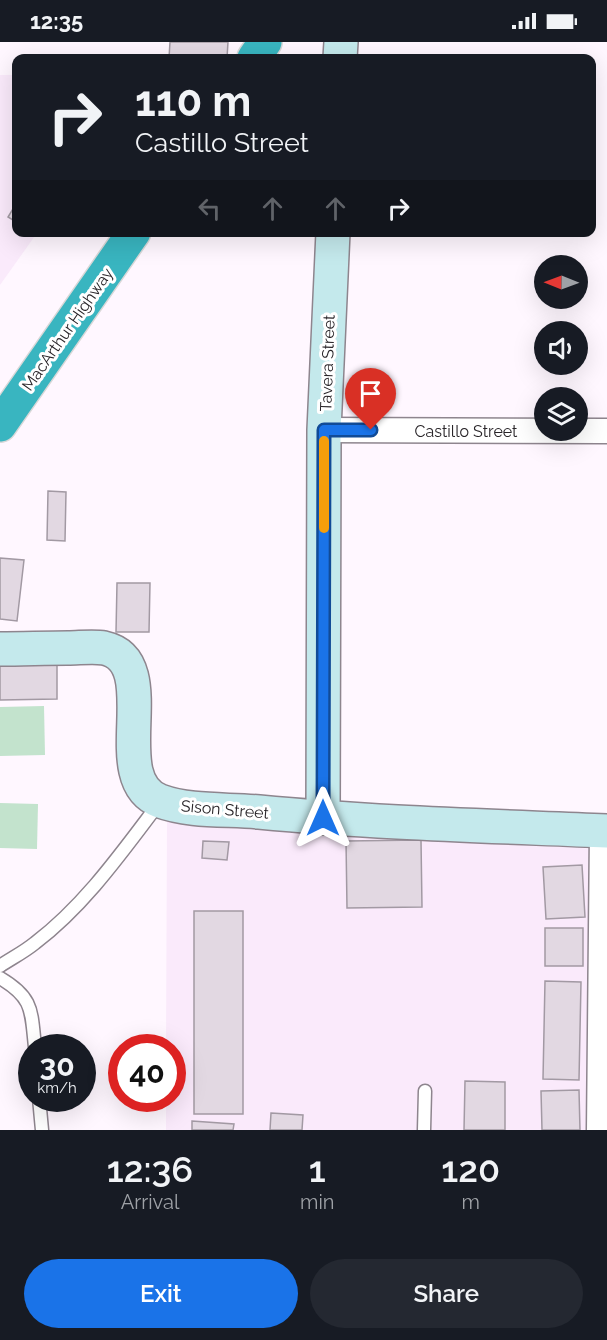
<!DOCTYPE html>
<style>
:root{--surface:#171b24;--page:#242831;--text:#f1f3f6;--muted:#9ea1a6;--accent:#1a73e8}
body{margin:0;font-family:Raleway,sans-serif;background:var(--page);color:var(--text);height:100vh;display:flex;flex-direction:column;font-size:22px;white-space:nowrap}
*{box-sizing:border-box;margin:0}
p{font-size:20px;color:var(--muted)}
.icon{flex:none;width:33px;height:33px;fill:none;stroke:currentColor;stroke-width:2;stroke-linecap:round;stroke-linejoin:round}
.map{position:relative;height:1088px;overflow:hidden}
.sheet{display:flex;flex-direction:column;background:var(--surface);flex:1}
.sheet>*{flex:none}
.top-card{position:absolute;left:12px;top:12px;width:584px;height:183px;border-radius:12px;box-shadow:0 6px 24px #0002;background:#171b24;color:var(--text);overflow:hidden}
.needle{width:39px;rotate:271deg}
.tools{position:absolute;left:534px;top:213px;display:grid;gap:12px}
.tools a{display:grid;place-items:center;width:54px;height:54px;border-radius:50%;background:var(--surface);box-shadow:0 6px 24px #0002;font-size:30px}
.speed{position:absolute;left:18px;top:992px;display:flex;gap:12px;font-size:30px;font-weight:700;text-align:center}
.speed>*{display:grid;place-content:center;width:78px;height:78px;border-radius:50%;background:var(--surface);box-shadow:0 6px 24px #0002;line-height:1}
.speed small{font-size:15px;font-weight:400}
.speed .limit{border:9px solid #d22;background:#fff;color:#111}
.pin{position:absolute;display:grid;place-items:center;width:51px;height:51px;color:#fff;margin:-62px -26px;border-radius:50% 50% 50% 0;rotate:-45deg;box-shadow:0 0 6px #0007}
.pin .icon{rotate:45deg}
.me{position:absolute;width:66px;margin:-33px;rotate:0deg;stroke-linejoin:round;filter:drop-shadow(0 0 4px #0008)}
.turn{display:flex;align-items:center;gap:21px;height:126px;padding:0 24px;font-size:27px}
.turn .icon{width:78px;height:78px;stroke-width:2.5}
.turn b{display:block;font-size:42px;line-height:51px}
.lanes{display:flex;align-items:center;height:57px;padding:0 24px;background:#0003;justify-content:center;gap:30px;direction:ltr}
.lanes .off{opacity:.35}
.eta{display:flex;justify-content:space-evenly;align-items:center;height:102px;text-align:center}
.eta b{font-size:36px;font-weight:600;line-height:42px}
.cta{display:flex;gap:12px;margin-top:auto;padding:12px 24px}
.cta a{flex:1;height:69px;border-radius:36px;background:var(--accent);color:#fff;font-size:24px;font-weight:600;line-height:69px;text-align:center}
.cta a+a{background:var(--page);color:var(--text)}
.status{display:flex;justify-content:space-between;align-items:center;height:42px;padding:0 30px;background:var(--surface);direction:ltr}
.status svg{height:16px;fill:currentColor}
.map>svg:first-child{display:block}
</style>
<div class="status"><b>12:35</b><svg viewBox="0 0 49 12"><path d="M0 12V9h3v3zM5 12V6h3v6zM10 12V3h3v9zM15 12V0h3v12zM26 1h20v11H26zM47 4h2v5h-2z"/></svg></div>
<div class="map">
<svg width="607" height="1088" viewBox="0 0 607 1088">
<rect width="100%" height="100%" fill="#fff7ff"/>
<g fill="#faeafb">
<path d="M0,33h16v157l21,1 -37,52z"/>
<path d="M167,777l427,30 -4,281h-424v-32h6v-51h-6z"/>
</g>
<g fill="#c3e3cd">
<path d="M44,664l1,49 -45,1v-49z"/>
<path d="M0,761l38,1 -1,45 -37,-1z"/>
</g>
<g fill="#e2d8e2" stroke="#a299a3" stroke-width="1.5">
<path d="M170,0h58l-1,16h-58z"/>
<path d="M16,162v18l-8,-5z"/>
<path d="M48,449l18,1 -1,49 -18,-1z"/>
<path d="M0,516l24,2 -7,61 -17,-2z"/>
<path d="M117,541h33l-1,49h-33z"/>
<path d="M57,615v42l-57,1v-42z"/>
<path d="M421,798l1,67 -75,1 -1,-67z"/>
<path d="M203,799l26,1 -2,18 -25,-2z"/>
<path d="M582,823l3,52 -39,2 -3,-52z"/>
<rect x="194" y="869" width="49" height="203"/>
<rect x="545" y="886" width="38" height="38"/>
<path d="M545,939l36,1 -2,98 -36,-1z"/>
<path d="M465,1039l40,1v48h-41z"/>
<path d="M579,1048l1,40h-38l-1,-39z"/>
<path d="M271,1071l32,2 -1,15h-32z"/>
<path d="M192,1079l42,3 -1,6h-41z"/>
</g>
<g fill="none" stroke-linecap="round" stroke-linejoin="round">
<g stroke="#8e858e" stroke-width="15">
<g id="lane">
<path d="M0,924c12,-8 24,-14 35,-23 50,-38 87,-91 125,-141"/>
<path d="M0,936c34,20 31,33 35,69"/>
<path d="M39,1056l3,32"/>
<path d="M424,1088l1,-39"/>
</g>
</g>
<g stroke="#8e858e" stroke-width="27">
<g id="street">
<path d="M324,388l283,1"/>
<path d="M599,1088l3,-299"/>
</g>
</g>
<g stroke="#8e858e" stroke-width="36">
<g id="secondary">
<path d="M340,16l1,-16"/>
<path d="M0,607c23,0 45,-1 68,-1 11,0 25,-2 36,0 63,14 -2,131 56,153 30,11 67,8 99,11 115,11 232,14 348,19"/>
<path d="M323,776l1,-388 9,-198"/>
</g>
</g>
<g stroke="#d8d8d8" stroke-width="36">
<g id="highway">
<path d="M254,16l11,-16"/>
<path d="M0,383l134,-193"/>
</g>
</g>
<use href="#lane" stroke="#fff" stroke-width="12"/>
<use href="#street" stroke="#fff" stroke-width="24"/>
<use href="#secondary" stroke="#c4e9ec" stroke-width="33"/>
<use href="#highway" stroke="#39b5c0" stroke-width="33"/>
</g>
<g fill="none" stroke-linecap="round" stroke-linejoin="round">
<g stroke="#114b97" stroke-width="15">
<path id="route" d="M323,776l1,-388h47"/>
</g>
<use href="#route" stroke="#1a73e8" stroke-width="10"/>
<path stroke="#f59e0b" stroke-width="10" d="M324,486v-87"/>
</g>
<g text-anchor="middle" stroke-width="6" stroke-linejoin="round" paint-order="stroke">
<g font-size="16" fill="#282428" stroke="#fff">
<text transform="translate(67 287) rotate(-55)" y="6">MacArthur Highway</text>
<text transform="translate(327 321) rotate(-88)" y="6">Tavera Street</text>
<text x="466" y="395">Castillo Street</text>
<text transform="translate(225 767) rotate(5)" y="6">Sison Street</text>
</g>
</g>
</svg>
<div class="tools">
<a><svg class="needle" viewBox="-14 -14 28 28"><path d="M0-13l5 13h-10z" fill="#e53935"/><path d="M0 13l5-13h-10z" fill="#9ea1a6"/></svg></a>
<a><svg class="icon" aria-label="sound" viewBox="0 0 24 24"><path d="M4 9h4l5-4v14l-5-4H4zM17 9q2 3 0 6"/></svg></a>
<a><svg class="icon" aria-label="layers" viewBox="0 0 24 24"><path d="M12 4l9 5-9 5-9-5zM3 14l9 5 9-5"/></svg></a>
</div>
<div class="speed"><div>30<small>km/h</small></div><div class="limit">40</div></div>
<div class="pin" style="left:371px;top:388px;background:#d93025"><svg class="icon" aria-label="arrive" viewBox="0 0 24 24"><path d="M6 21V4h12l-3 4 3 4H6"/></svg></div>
<svg class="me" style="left:323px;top:776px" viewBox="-20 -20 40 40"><path d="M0-17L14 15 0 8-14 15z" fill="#1a73e8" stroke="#fff" stroke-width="4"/></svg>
<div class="top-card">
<div class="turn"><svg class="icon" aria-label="right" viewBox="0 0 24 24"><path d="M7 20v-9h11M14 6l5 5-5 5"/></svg><div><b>110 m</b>Castillo Street</div></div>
<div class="lanes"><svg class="icon off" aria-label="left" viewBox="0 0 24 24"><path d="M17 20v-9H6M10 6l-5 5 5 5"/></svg><svg class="icon off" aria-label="ahead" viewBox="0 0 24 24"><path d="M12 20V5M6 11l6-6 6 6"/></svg><svg class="icon off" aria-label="ahead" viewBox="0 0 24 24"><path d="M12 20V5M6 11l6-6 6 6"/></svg><svg class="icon" aria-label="right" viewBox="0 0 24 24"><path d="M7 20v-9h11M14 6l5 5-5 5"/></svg></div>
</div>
</div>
<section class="sheet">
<div class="eta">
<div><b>12:36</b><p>Arrival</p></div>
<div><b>1</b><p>min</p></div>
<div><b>120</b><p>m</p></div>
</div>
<div class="cta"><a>Exit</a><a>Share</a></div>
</section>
